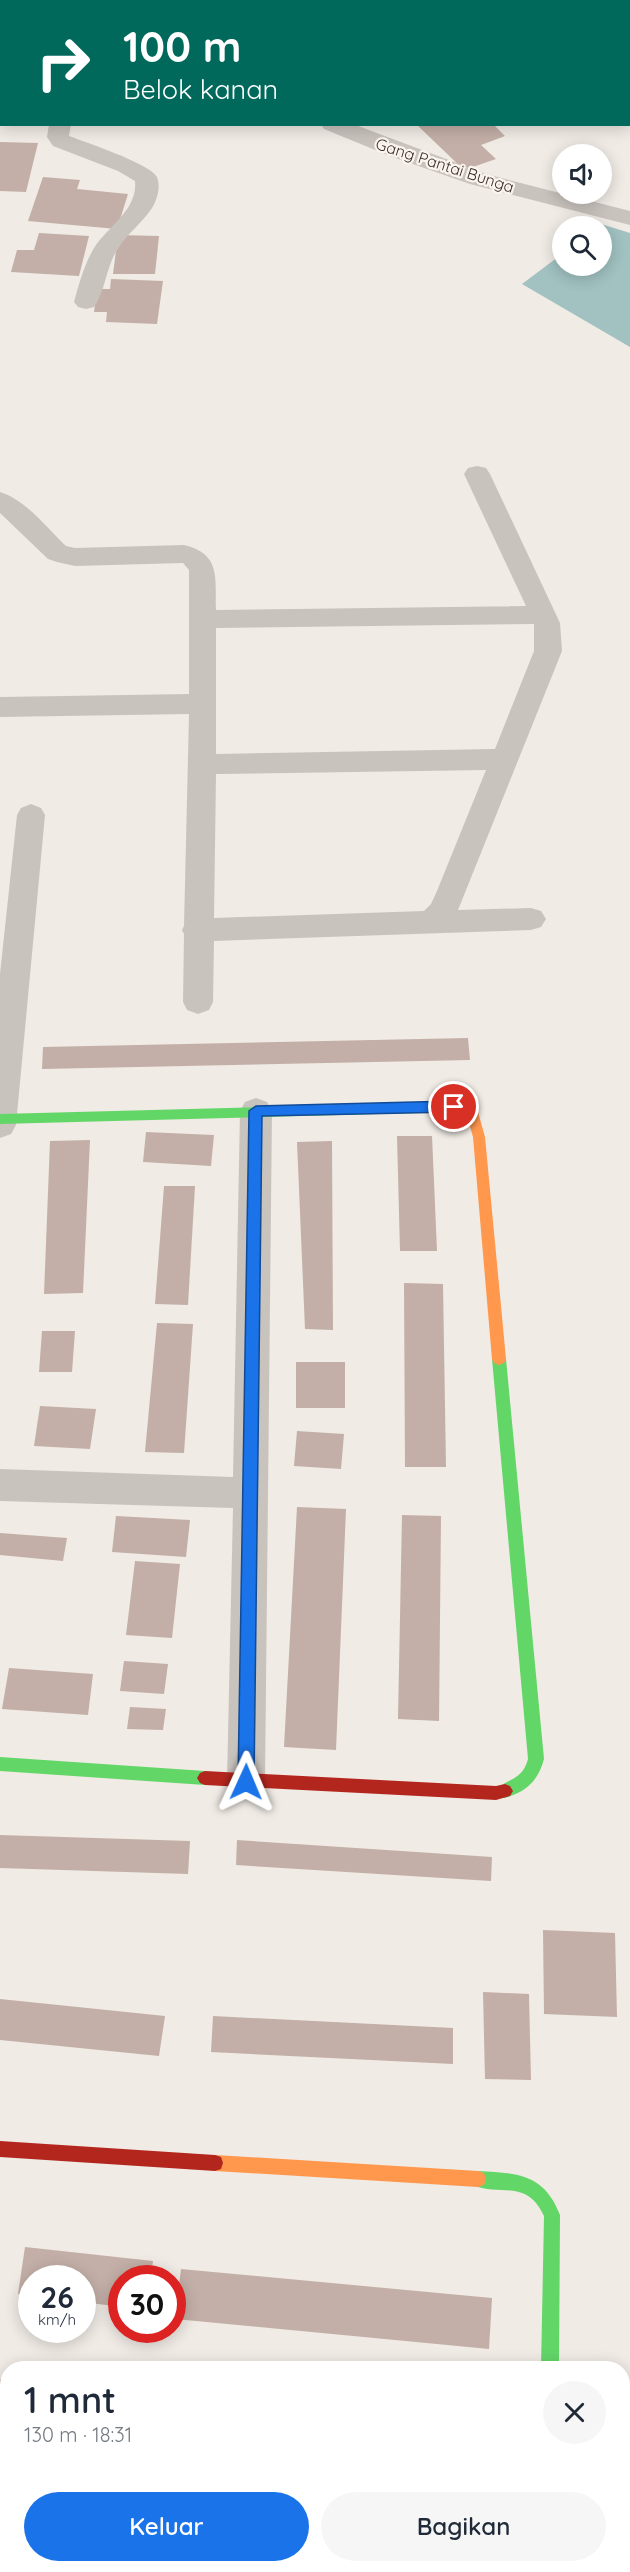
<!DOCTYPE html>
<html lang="id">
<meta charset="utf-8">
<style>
:root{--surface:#fff;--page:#f6f6f7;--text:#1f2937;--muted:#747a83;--accent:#1a73e8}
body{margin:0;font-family:Quicksand,sans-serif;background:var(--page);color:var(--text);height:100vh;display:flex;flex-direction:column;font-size:22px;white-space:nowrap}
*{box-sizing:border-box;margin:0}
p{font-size:20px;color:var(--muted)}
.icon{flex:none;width:33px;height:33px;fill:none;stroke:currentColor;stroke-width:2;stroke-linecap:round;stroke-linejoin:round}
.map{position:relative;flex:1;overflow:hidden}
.details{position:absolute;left:0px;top:2361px;width:630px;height:212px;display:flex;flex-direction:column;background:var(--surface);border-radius:24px 24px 0 0;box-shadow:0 3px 15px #0003}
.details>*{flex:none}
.top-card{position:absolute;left:0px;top:0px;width:630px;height:126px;box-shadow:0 3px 15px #0003;background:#00695c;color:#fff;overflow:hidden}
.controls{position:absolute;left:552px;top:144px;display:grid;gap:12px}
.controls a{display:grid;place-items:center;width:60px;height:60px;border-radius:50%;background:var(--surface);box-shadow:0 3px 15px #0003;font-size:30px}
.speed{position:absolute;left:18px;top:2265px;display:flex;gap:12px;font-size:30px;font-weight:700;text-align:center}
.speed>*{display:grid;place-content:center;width:78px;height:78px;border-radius:50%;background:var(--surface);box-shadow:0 3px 15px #0003;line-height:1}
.speed small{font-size:15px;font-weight:400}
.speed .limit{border:9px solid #d22;background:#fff;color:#111}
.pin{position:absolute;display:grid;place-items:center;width:51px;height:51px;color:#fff;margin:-26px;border:3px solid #fff;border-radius:50%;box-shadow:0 2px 6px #0007}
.me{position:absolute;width:66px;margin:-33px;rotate:1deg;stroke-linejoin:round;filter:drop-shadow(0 0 4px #0008)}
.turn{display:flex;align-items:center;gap:21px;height:126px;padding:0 24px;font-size:27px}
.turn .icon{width:78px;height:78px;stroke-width:2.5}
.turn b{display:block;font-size:42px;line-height:51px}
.round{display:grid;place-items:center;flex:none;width:63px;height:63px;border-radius:32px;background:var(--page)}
.overview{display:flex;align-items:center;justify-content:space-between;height:102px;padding:0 24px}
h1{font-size:36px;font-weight:600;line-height:45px}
.cta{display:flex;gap:12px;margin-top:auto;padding:12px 24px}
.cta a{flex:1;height:69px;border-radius:36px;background:var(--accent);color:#fff;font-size:24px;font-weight:600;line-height:69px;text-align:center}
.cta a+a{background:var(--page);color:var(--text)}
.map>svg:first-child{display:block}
</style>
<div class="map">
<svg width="630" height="2572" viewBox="0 0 630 2572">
<rect width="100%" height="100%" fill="#f0ebe5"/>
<path fill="#a1c2c1" d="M601,224l29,9v114l-108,-63 40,-30v12h40v-40h-4z"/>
<g fill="#c3afa7">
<path d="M416,124h77l12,12 -24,9 15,14 -32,11z"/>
<path d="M0,142l38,1 -12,49 -26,-1z"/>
<path d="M43,177l37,3 -3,9 51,5 -11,35 -89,-8z"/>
<path d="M39,233l50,3 -10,40 -68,-4 6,-22h17z"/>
<path d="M118,235l41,1 -4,38h-42z"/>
<path d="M111,279l52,2 -6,43 -51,-2 1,-10h-13l3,-23h13z"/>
<path d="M468,1038l2,22 -428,9 1,-22z"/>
<path d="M146,1132l68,3 -3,31 -68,-4z"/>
<path d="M397,1136h35l5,115h-37z"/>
<path d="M90,1140l-7,153 -39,1 6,-153z"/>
<path d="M332,1141l1,189 -28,-1 -8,-187z"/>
<path d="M164,1186h31l-7,119 -33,-1z"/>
<path d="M404,1283l39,1 3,183h-41z"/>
<path d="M157,1323l36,1 -9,129 -39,-1z"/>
<path d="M42,1331h33l-3,41h-33z"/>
<rect x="296" y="1362" width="49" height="46"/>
<path d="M40,1406l56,3 -6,40 -56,-3z"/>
<path d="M297,1431l47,3 -3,35 -47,-3z"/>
<path d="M297,1507l49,2 -10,241 -52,-3z"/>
<path d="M402,1515l39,1 -2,205 -41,-2z"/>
<path d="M116,1516l74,4 -4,37 -74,-5z"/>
<path d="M0,1533l67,5 -4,23 -63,-6z"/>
<path d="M135,1561l45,3 -8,74 -46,-3z"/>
<path d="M124,1661l44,3 -4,30 -44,-3z"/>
<path d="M9,1668l84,6 -5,41 -86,-6z"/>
<path d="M130,1707l36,2 -3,21 -36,-1z"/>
<path d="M0,1835l190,6 -2,33 -188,-6z"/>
<path d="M237,1840l255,17 -1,24 -255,-16z"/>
<path d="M543,1930l72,3 2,84 -73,-3z"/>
<path d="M483,1992l46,2 2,86 -46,-1z"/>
<path d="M0,1999l165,17 -6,40 -159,-16z"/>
<path d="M213,2016l240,12v36l-242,-12z"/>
<path d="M25,2247l128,14 -2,17h-29v29l-40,-5v-24h-50v18l-14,-2z"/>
<path d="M181,2269l311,29 -3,51 -314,-30z"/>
<path d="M0,2379l8,1v58l-8,-1z"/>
</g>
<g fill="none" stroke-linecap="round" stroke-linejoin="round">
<g fill="#c9c3be" fill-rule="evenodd">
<rect x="0" y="72" width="2" height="14"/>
<path d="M49,124h22l-2,12c16,6 82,28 88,41 4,10 0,23 -5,31 -10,15 -24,25 -33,39 -13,18 -13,43 -25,60l-8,2 -8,-2 -4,-5c5,-18 10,-37 20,-54 14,-22 44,-38 41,-67l-17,-10 -65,-25 -6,-9z"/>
<path d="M321,124h32l133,50 144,37v14l-160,-41 -80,-28 -66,-27z"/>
<path d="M477,466l9,2 4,6 70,149 2,28 -104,259 73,-2 10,3 5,8 -5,8 -10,3 -317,11 -1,61 -4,8 -11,4 -11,-4 -4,-8 1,-68 -2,-4 2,-4 5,-212 -189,3v-20l189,-3v-124l-6,-7 -108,3 -18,-4 -9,-3 -48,-46v-21c26,8 47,36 66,54l9,2 109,-3c37,9 31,32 32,65l310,-4 -62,-132 4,-6zM534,624v27l-39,98 -279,5v-126zM486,770l-49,121 -6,13 -7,7 -210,7 2,-144z"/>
<path d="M31,804l10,4 4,7 -29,310 -5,9 -11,4v-164l17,-159 4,-7z"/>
<path d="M256,1098l11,4 5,9 -7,670 -6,13 -13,5 -13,-5 -6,-13 6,-273 -233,-7v-32l233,8 7,-366 5,-9z"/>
<path d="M0,2527l8,1v37h16l-15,7 -9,-1z"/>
<path d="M139,2565h113l3,7h-113z"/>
<rect x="525" y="2565" width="44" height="7"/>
</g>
<g fill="#63d668" fill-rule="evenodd">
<path d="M454,1102l18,2 6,8 -6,5 -8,-4 -10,-1 -454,12v-10z"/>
<path d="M499,1353l5,2 2,4 38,400c-6,22 -17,32 -39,39l-5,-2 -3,-5c6,-13 25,-8 31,-32l-36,-400 2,-4z"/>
<path d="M0,1757l205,14 5,2 3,5 -3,5 -5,2 -205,-14z"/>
<path d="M478,2171c40,2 66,3 82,44l-1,153h-18l3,-152c-18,-38 -43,-19 -72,-31l-2,-6 2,-6z"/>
</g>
<g fill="#ff974d" fill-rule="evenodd">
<path d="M472,1107l6,5 7,25 21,222 -2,4 -5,2 -5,-2 -2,-4 -19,-222 -7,-25z"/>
<path d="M215,2155l263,16 6,2 2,6 -2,6 -6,2 -263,-16 -6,-2 -2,-6 2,-6z"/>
</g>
<g fill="#b3261e" fill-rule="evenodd">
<path d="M205,1771l291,15 9,-2 5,2 3,5 -3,5 -14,4 -291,-15 -5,-2 -3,-5 3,-5z"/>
<path d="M0,2141l215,14 6,2 2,6 -2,6 -6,2 -215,-14z"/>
</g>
</g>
<path fill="#1a73e8" stroke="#114b97" stroke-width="1.5" d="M454,1101l6,6 -6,5 -192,4 -8,666 -2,5 -6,2 -5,-2 -3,-5 11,-671 7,-5z"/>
<g text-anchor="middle" stroke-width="4.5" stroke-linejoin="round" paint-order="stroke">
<g font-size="16" fill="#3b302b" stroke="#fbf5ee">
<text transform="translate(445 165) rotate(18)" y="6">Gang Pantai Bunga</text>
</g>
</g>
</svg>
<div class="controls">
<a><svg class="icon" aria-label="sound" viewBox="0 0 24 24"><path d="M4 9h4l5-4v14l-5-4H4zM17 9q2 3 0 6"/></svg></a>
<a><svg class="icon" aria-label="search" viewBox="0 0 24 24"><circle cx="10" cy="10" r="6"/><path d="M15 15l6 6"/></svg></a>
</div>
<div class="speed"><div>26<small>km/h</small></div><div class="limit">30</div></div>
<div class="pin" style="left:454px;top:1107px;background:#d93025"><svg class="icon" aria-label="arrive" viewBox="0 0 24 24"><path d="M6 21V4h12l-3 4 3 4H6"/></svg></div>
<svg class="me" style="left:246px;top:1782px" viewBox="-20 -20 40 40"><path d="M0-17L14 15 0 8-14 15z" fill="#1a73e8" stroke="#fff" stroke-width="4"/></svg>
<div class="top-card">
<div class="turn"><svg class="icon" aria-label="right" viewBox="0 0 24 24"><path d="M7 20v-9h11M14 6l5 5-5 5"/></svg><div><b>100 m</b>Belok kanan</div></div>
</div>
<section class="details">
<div class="overview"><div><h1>1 mnt</h1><p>130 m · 18:31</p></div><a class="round"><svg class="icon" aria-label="close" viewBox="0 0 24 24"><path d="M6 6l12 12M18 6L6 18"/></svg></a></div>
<div class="cta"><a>Keluar</a><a>Bagikan</a></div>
</section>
</div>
